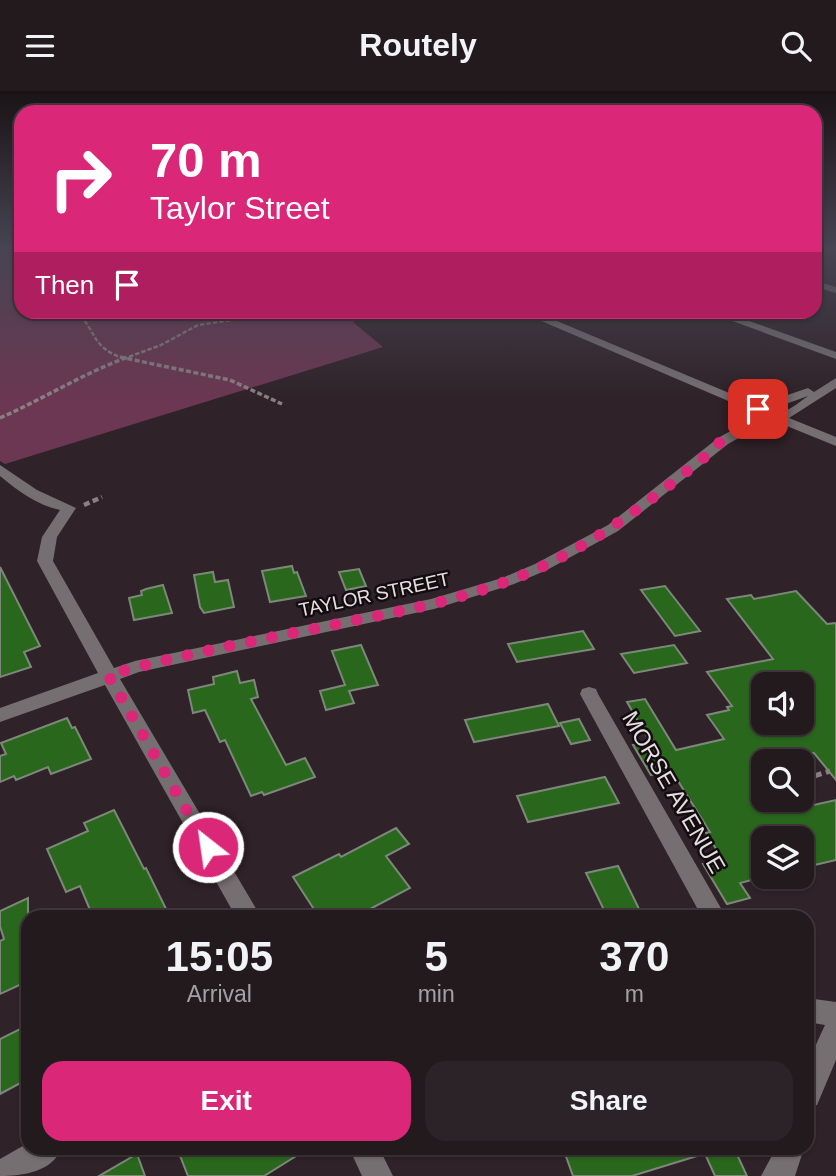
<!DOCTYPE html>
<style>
:root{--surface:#231a1e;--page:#2b2327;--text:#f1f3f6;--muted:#a3a1a4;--line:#40383c;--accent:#db2777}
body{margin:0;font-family:Arial,sans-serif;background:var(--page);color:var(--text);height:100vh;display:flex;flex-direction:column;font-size:26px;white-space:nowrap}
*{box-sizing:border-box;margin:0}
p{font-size:23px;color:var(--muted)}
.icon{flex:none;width:38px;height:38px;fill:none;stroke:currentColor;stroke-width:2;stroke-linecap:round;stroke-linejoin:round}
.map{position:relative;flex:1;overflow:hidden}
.side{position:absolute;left:21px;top:819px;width:793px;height:245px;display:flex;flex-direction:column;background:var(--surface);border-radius:21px;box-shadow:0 2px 5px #0004,0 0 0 2px var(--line)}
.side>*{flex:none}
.top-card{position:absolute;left:14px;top:14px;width:808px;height:214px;border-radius:21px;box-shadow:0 2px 5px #0004,0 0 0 2px var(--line);background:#db2777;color:#fff;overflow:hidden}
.controls{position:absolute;left:751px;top:581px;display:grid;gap:14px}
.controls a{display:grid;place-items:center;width:63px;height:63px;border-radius:14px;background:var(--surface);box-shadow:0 2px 5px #0004,0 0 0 2px var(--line);font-size:35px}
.pin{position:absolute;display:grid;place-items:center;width:60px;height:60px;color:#fff;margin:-30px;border-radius:14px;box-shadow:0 4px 10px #0006}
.me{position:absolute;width:77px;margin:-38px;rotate:330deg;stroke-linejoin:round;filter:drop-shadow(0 0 5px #0008)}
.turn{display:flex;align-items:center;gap:24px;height:147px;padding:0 21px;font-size:32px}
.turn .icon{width:91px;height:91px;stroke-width:2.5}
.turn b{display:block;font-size:49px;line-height:60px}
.then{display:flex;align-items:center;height:66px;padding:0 21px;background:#0003;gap:14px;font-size:26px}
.eta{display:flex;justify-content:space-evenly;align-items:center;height:119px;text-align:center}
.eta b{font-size:42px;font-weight:600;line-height:49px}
.cta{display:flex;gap:14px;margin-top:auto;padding:14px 21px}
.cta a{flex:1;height:80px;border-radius:21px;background:var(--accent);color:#fff;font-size:28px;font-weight:600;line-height:80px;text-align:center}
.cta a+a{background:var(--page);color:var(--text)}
header{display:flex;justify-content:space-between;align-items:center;height:91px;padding:0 21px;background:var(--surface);font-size:32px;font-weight:600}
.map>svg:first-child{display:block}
</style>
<header><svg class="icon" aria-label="menu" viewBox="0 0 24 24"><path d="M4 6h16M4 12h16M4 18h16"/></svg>Routely<svg class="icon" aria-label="search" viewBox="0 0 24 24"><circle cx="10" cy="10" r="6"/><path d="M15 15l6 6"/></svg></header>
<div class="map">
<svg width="836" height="1085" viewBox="0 0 836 1085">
<rect width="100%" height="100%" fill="#2f2228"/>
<path fill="#6b3752" d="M0,157h21v63l366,1 -34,10 30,25 -378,117 -5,-3z"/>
<g fill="#29671d" stroke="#7d887b" stroke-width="2" fill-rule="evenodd">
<path d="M292,475l2,7 3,-1 9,24 -36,6 -8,-31z"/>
<path d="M0,476l40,79 -16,6 7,15 -31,10z"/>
<path d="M359,478l7,17 -20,4 -7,-18z"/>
<path d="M213,481l2,10 13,-2 6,27 -30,6 -4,-6 -6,-32z"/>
<path d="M163,494l9,28 -38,7 -5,-22 13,-3 -1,-4 5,-2z"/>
<path d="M665,495l35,45 -25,5 -34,-46z"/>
<path d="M796,500l31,33 9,-1v157l-22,-27 -51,8v39h36l6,7 31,-7v60l-34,8v-30h-39v39l-23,6 10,15 -23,6 -24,-40 20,-4 -17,-27 4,-1 -32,-51 -3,1 -7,-11 -17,4 -18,-30 17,-3 -23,-40 18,-3 31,51 48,-11 -17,-24 22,-5 -2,-3 5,-1 -25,-34 66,-13 -46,-60 24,-4 3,4zM763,593h39v39h-39z"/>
<path d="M583,540l11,18 -77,13 -9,-18z"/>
<path d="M361,554l17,40 -29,6 5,12 -28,7 -6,-19 25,-6 -13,-34z"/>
<path d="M674,554l13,18 -53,10 -13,-19z"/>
<path d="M237,580l3,12 14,-3 4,17 -7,2 35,66 19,-7 10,19 -51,18 -2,-3 -11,4 -26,-56 -5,2 -15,-32 -12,3 -5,-23 26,-6 -1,-7z"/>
<path d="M548,613l11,22 -85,16 -9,-22z"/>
<path d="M67,627l5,10 3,-1 16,32 -40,15 -3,-7 -32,13 -2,-4 -14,6v-26l6,-2 -5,-11z"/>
<path d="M579,628l11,21 -19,4 -11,-21z"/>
<path d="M605,686l14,26 -91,19 -11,-26z"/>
<path d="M114,719l30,59 2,-1 24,49h-77l-13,-31 -14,6 -19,-43 41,-18 -4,-8z"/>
<path d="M396,737l13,16 -23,12 24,32 -55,29h-36l-26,-40 46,-23 2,3z"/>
<path d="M618,775l25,51h-32l-1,-8 -6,1 -18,-37z"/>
<path d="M28,807v83l-28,13v-53l4,-2 -4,-13v-15z"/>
<path d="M28,934v54l-28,15v-55z"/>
<path d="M177,1057h132l-45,28h-76z"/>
<path d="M563,1057h146l1,4 -78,24h-59z"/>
<path d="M728,1057h6l13,28h-32l-10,-22z"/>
<path d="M137,1063l8,22h-46z"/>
</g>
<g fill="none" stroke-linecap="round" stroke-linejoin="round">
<g stroke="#8a7f84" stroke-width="2.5" stroke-dasharray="4.5 2" stroke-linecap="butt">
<path d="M76,220c22,21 14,36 49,48"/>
<path d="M200,220l9,10"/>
<path d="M123,268l38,-14 37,-20 96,-14"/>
</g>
<g stroke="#8a7f84" stroke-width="3.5" stroke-dasharray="5 2.5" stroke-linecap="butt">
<path d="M120,266l110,23 52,24"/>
<path d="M0,327c43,-19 84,-45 128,-61"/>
</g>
<path stroke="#8a7f84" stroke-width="4.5" stroke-dasharray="6 3.5" stroke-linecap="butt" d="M84,414l18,-8"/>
<path stroke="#8a7f84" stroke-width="5" stroke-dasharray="8 4.5" stroke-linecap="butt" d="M802,689l28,-9"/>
<g fill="#766f72" fill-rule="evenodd">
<path d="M816,190l20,6v6l-20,-6z"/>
<path d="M518,220h15l225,94 50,-17 6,4 22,-14v10l-47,30 47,19v9l-59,-24 -22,7 -27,15 -110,87 -71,39 -33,14 -80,25 -295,63 -19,7 141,238h-25l-131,-232 -105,37v-14l98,-35 -61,-112 5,-24 18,-27c-23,-5 -42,-19 -60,-34v-11l37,25 39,18 -19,29 -4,24 61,107 21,-7 296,-62 71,-21 33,-14 73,-39 110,-87 27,-15 21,-6zM808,305c-13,9 -23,20 -39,14z"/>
<path d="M705,220h16l115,41v7z"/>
<path d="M589,596l7,2 2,5 128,223h-24l-122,-223 2,-5z"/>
<path d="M807,907l29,4v58l-19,45 -10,4v-45l18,-39 -18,-3z"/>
<path d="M28,1052v5h34c-10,24 -39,28 -62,28v-17z"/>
<path d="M349,1057h30l14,28h-31z"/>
<path d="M776,1057h28l-9,28h-34z"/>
</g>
</g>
<linearGradient id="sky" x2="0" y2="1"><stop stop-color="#1a1316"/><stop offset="0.51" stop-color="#474453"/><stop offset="1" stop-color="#474453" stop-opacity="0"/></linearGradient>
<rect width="836" height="309" fill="url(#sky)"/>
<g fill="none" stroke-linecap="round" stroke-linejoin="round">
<path stroke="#db2777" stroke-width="12" stroke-dasharray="0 21.6" d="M208,756l-100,-172c78,-22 159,-36 239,-53 66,-13 132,-26 194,-55 61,-28 114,-70 166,-112 17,-14 31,-38 51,-46"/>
</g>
<g text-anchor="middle" stroke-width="5" stroke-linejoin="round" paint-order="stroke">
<g font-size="19" fill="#e7dee2" stroke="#130d10">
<text transform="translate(374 503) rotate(-12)" y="7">TAYLOR STREET</text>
</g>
<g font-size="23" fill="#e7dee2" stroke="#130d10">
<text transform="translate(674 701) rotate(60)" y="8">MORSE AVENUE</text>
</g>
</g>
</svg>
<div class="controls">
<a><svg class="icon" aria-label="sound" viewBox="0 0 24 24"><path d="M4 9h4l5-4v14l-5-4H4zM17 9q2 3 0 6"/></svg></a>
<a><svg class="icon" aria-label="search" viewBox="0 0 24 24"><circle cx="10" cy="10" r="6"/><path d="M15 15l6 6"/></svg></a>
<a><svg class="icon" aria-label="layers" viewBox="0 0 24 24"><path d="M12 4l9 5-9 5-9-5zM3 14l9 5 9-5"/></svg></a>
</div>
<div class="pin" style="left:758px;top:318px;background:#d93025"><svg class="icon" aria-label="arrive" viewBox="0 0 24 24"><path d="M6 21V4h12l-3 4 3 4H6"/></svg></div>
<svg class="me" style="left:208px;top:756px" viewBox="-20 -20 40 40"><circle r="17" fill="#db2777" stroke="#fff" stroke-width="3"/><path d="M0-11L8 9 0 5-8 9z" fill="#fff"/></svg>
<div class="top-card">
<div class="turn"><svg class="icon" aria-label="right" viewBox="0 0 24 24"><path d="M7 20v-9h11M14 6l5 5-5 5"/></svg><div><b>70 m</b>Taylor Street</div></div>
<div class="then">Then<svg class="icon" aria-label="arrive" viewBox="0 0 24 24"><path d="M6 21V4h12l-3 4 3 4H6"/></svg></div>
</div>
<section class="side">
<div class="eta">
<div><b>15:05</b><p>Arrival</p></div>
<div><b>5</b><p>min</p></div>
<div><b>370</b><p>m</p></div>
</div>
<div class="cta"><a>Exit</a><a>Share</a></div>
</section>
</div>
